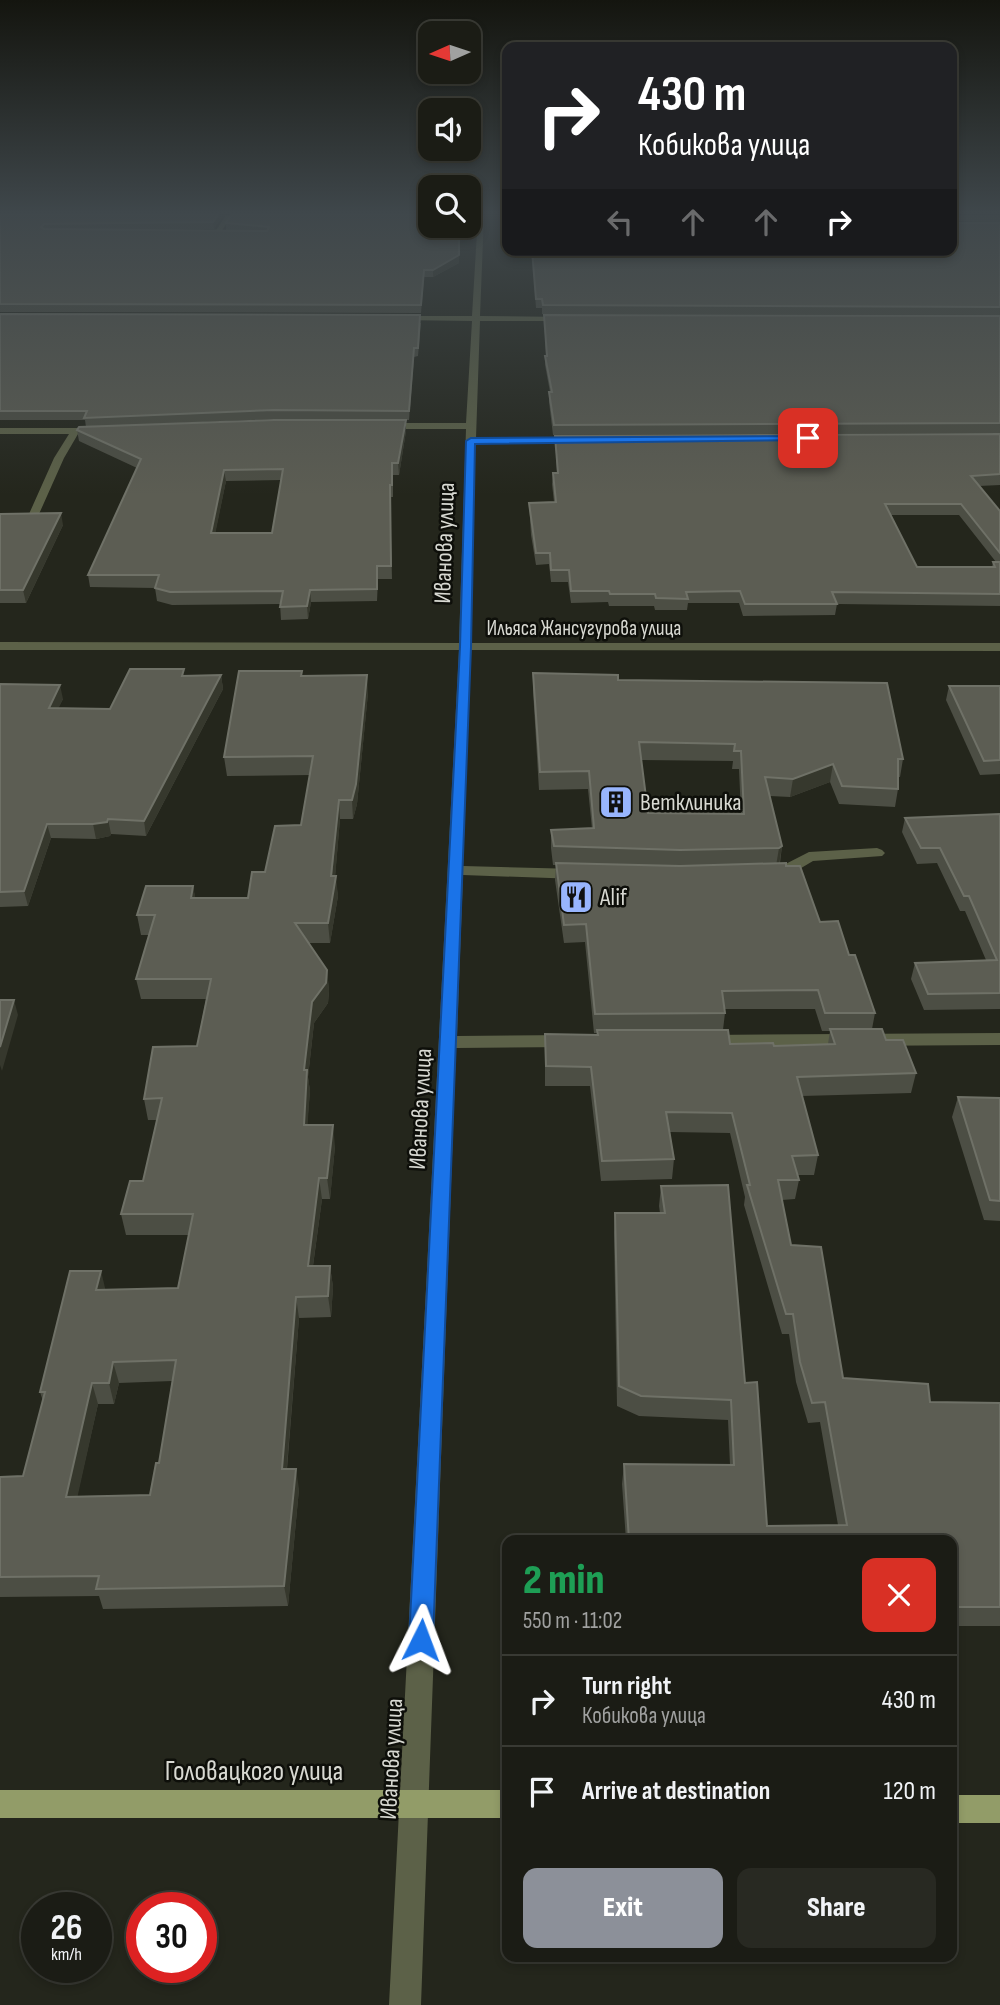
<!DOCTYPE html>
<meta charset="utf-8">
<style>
:root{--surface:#1b1c15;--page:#282922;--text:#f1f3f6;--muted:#a0a1a0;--line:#393a34;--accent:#8c9099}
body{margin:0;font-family:"Sofia Sans Condensed",sans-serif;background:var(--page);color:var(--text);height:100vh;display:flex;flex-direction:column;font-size:26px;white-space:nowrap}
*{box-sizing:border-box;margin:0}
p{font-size:23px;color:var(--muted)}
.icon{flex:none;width:38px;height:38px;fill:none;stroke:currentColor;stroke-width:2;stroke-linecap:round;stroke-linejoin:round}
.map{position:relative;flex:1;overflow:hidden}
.side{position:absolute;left:502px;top:1535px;width:455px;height:427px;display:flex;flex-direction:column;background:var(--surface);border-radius:14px;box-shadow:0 4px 10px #0003,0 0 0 2px var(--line)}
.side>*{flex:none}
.banner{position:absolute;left:502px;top:42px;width:455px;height:214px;border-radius:14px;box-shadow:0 4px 10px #0003,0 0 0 2px var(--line);background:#202124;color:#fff;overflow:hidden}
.needle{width:46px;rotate:267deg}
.buttons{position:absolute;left:418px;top:21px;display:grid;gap:14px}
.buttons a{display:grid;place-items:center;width:63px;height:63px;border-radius:14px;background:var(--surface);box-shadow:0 4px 10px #0003,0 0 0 2px var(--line);font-size:35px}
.speed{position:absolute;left:21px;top:1892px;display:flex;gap:14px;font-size:35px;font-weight:700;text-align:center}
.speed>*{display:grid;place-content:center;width:91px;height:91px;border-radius:50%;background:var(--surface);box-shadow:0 4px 10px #0003,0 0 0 2px var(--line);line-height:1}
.speed small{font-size:18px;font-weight:400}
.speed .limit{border:10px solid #d22;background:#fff;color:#111}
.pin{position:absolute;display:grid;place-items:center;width:60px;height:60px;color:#fff;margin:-30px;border-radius:14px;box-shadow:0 4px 10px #0006}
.me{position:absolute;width:77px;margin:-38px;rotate:3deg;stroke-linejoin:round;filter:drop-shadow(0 0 5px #0008)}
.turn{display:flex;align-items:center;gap:24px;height:147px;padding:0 21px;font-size:32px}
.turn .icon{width:91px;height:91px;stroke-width:2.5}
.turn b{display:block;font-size:49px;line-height:60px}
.lanes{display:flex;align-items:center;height:66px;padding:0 21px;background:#0003;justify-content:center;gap:35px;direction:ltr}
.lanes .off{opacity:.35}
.round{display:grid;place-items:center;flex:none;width:74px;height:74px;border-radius:14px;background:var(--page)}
.head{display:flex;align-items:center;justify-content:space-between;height:119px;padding:0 21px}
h1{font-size:42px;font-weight:800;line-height:52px;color:#1e9e55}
.cta{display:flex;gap:14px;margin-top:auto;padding:14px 21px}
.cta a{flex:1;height:80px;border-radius:14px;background:var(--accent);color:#fff;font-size:28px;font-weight:800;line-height:80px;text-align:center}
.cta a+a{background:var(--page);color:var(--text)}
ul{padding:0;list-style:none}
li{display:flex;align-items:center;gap:21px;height:91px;padding:0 21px;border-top:2px solid var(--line)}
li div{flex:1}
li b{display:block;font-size:26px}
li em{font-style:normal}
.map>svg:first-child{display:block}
</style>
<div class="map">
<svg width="1000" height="2005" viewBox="0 0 1000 2005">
<rect width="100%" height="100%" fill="#24261c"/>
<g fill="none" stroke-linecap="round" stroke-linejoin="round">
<g fill="#5c6148" fill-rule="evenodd">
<path d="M226,215h6l-13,20h-24l20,-3z"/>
<path d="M478,215h6l-4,101 86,1 4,2 -4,2h-86l-4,117 100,-1 5,3 -5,3 -101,1 -4,199h529v8l-529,-1 -8,216 115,3 8,5 -8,5 -115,-4 -6,161 113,-1 9,6 -9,6 -114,1 -35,957h-32l70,-1355h-459v-8l459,1 7,-214h-81l-5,-3 5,-3h81l6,-102 -74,-1 -4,-2 4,-2h74z"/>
<path d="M0,428h101l5,3 -5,3h-23l-14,24 -25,56 -5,3 -5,-3 25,-56 15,-24h-69z"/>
<path d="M877,848l5,2 3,3 -3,3 -69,5 -27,16h-18l-2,-3 43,-22z"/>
<path d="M1000,1033v12l-294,2 -9,-6 9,-6z"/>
</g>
<g fill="#929c68" fill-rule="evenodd">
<rect x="0" y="1790" width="508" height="28"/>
<rect x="952" y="1795" width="48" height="28"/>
</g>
</g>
<g fill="#4c4e44" fill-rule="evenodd">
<path d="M0,215h223l-9,14 -79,1 106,1 -15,-1v-7l233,3v37l-26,14h-9l-3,36 -421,-1z"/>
<path d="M952,215h48v7l-48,-1z"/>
<path d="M953,223h47v92l-458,-1v-6h-6l-4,-58h420z"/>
<path d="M0,314l421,9 -3,33 -4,1 -5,63 -134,-1 -189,8 -1,-7h-85z"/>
<path d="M544,315l456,1v117l-447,2 -4,-33v-10h1l-5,-27v-9h1z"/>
<path d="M406,420v11l-7,44h-6v22h-3l2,82h-14l-1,22 -66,1 -3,17 -27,1 -1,-16 -108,1 -15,-4 -2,-13 -65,-1 -2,-12 49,-107 -58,-27 -2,-11zM281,480l-9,53h-57l11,-52z"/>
<path d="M1000,434v51l-21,1 21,25v95l-163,-2 -2,11 -92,1 -4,-13h-51l-1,7h-32l-1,-4h-45l-1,-4 -37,1 -3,-21h-17l-2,-18 -13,1 -5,-30 -2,-32 25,-1 -2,-18 1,-11h4l-2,-37zM891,515h68l37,47h-3l-1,5h-75z"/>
<path d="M0,514l63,11 -37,78h-26z"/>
<path d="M533,673l85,7 285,79 -3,18h-2v12l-3,18 -56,-3 -9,-22 -40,15 -20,-1 12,50 -2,17 6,3 34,56 29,33 26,58 -3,16 14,11 30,33 -5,20 -109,3 16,59 -4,20h-16l1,5 -4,19 -13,1 9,45 52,133 87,24 70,1v223h-48v-86h-326l-4,-56 2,-20 106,1 -2,-45 -89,-4 -22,-10 -3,-173 1,-20h45l-1,-7 2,-20 84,197 22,143 71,-1 -18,-103 -12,1 -12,-41 -7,-48h-7l-38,-129 1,-8 -15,-64 -60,-1 4,27 -2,20 -71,2 -11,-95h-45v-52l52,1v-2h-3l-9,-91 -21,1 -9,-63 1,-15h-3l-2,-17v-18l41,-1 -4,-40 -49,1 -6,-100zM641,760l92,1 -1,8h7l2,45 -93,-1zM724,1009h91l7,22h8l-2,13 -54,2 -44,-2 -7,-14 2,-17z"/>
<path d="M221,675l2,14 -77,147 -35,-2 -1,2 -14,3 -45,-1 -23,68 -28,1v-223l63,15 -5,9 52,1 75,-33z"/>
<path d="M303,676l65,17 -11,111 -4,15h-13l-5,57 3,20 -8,47h-22l19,27 2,21 -1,12 -14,20 -6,54 2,14 -3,34 28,21 -5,53h-8l-9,67h17l3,21 -2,30 -32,1 -12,151 12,20 -11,117 -185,3 -4,-13 -99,1v-120l23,-1 20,-75 -3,-9 66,-102 72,-2 11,-53h-63l-5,-21 22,-33 14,-61h-9l-4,-21 53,-53 9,-47h-65l-5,-20 13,-44h-8l-4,-20 56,-29 2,12h53l17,-26 36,-47 9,-50 -83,1 -3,-19zM172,1381l-13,82 -9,32 -73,1 21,-92h16l5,-21z"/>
<path d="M949,686h51v88l-20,1 -34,-75z"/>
<path d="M1000,814v195l-76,1 -13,-31 4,-16 71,-3 -21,-49h-5l-23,-48 -20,1 -15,-32 3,-14z"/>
<path d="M958,1097l42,1v123l-16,-1 -32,-103z"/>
</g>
<g fill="#36382d">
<path d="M218,215h5l-9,14 -1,-7z"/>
<path d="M459,255v8l-26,14v-7z"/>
<path d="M414,348v9l-5,63v-9z"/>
<path d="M406,420v11l-7,44 -1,-12z"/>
<path d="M224,470l2,11 -13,64 -2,-12z"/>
<path d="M61,513l2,12 -37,78 -3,-13z"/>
<path d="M310,590l1,12 -3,17 -1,-13z"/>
<path d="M221,675l2,14 -77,147 -2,-15z"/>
<path d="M367,675l1,18 -11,111 -4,15 -1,-19z"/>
<path d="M60,685l3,14 -11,23 -3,-14z"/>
<path d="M833,764l-3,18 -40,15 3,-18z"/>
<path d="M339,800l1,19 -6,72 2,-15 2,20 -8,47 -2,-20z"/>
<path d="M108,819l3,15 -1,2 -14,3 -3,-15z"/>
<path d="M47,824l4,14 -23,68 -4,-15z"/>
<path d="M782,846l-3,19 -3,1 3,-18z"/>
<path d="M193,886l4,20 -6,-8z"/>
<path d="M327,970l2,21 -1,12 -14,20 -6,54 2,14 -4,55 -2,-21v-55l8,-68z"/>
<path d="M14,1000l4,15 -16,56 -2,-6v-18z"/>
<path d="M333,1125l2,21 -5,53 -3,-21z"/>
<path d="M319,1178l3,21 -12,88 -2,-21z"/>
<path d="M330,1266l3,21 -2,30 -3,-21z"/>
<path d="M101,1271l5,21 -10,-2z"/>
<path d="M296,1297l3,21 -14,171 -3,-20z"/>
<path d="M113,1362l6,21 -5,21 -5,-21z"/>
<path d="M92,1383l6,21 -25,113 -7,-20z"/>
<path d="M296,1469l3,20 -11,117 -4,-20z"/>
</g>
<g fill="#5c5d53" stroke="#6f7167" stroke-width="2" fill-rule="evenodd">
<path d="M0,215h218l-5,7 -169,2 -3,3 3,2 223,2 2,-4 -43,-4 5,-8h199v11h29v29l-26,15h-9l-3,35 -421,-1z"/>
<path d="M952,222l1,1h47v84l-457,-2 -1,-6h-6l-4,-49h420z"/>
<path d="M0,314l420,1 -2,33h-4l-5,63 -135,-1 -190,8 3,-7h-87z"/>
<path d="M544,315l456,1v107l-446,2 -5,-33h3l-7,-36h2z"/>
<path d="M274,420h132l-8,43h-6v22h-2l1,81h-14v23l-67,1 -3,16 -27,1 3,-16 -113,1 -15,-4 4,-13h-71l53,-116 -64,-29 2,-3zM283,469l-11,64h-61l13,-63z"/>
<path d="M1000,434v40l-29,2 29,35v42l-39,-49h-76l32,63h78l-2,-5h7v32l-168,-2 5,12h-92l-5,-13 -54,1 2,7 -32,-1 -1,-4h-45l-1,-3h-38l-2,-21h-18l-1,-17h-14l-7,-50 27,-1 -3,-29h5l-3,-37z"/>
<path d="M61,513l-38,77h-23v-76z"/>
<path d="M130,669h54l-2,7 39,-1 -77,146 -36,-2 -1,3 -14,2h-46l-23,67 -24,1v-208l60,1 -11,23 61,1z"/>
<path d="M239,671h63l-1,5 66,-1 -11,109 -4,16h-13l-8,76h5l-8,47h-33l32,47 -1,13 -14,19 -8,68h3l-3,55h29l-6,53h-8l-11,88h22l-2,30 -32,1 -14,172h14l-12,117 -188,3 3,-13 -99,1v-100l23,-1 22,-84h-5l30,-121h31l-5,19 82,-2 15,-74h-72l9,-33h13l19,-83 -18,1 9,-52 44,-1 14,-67h-75l19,-64h-18l9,-29h47l-2,12h57l4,-26h13l10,-46 26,-1 12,-69 -89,1zM176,1360l-17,103h-3l-6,32 -84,2 26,-114h17l4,-21z"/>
<path d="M533,673l85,2v5l269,3 16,76h-5v30l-56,-3 -9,-22 -40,15 -28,-2 17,69 -3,2 -99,2 -126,-4 -3,-16 43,-2 -5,-57 -49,1zM639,742l96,2 -1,7h7l3,63 -96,-1z"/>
<path d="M949,686h51v74l-16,1z"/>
<path d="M1000,814v179l-72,1 -13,-31 82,-3 -28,-64h-5l-24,-48h-19l-16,-30z"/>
<path d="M556,863l124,3 106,-3v3h14l20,56 18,-1 11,34h6l20,58h-50l-7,-23 -96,1 3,22 -130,1 -9,-90 -22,1z"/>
<path d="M0,1000h14l-14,47z"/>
<path d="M830,1029h52l4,11h17l13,33 -119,4 21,78 -26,1 7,24h-21l13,65 30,2 22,131 85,6 2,18 70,1v204h-48v-67h-323l-5,-76 110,1 -3,-65 -90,-4 -22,-10 -4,-173h50l-4,-27 67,-1 17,198 12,-1 10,144 80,-1 -22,-123 -13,1 -12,-41 -7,-48h-7l-39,-129h3l-18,-72 -66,-1 8,47 -72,2 -11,-94 -45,-1 -1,-32 53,1 -1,-5h131l2,14 43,-1 1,3 61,-2z"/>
<path d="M958,1097l42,1v103l-10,-1z"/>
</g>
<linearGradient id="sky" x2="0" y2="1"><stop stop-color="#14150f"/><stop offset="0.43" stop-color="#3f474b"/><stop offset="1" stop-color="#3f474b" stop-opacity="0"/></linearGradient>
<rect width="1000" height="495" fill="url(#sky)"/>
<path fill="#1a73e8" stroke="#114b97" stroke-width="2" d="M808,436l5,2 -2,2 -336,4 -4,203 -38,993 -3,8 -9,3 -8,-3 -4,-8 51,-993 6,-206 5,-3z"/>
<defs>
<g id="building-square" transform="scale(1.75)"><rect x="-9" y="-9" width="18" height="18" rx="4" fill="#98b5fd" stroke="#0e0f0a"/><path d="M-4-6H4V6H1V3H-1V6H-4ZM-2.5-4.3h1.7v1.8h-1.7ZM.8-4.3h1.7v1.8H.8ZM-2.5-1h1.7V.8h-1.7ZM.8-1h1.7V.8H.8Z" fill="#111"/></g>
<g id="restaurant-square" transform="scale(1.75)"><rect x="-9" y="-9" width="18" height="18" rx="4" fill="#98b5fd" stroke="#0e0f0a"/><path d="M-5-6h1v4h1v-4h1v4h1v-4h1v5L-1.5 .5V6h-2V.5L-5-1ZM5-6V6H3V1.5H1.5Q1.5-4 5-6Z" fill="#111"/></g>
</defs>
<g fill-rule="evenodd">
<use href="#building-square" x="616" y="802"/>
<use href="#restaurant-square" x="576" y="897"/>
</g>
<g text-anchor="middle" stroke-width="5" stroke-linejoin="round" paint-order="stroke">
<g font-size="21" fill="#d8d9d2" stroke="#0e0f0a">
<text x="584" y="635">Ильяса Жансугурова улица</text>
</g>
<g font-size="24" fill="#d8d9d2" stroke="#0e0f0a">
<text transform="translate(444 543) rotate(-88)" y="8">Иванова улица</text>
<text transform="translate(420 1109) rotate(-87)" y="8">Иванова улица</text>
<text transform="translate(391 1759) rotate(-87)" y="8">Иванова улица</text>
</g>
<g font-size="24" fill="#d8d9d2" stroke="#0e0f0a" text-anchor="start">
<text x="640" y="810">Ветклиника</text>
<text x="600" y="905">Alif</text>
</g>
<g font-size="28" fill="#d8d9d2" stroke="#0e0f0a">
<text x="254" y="1780">Головацкого улица</text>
</g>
</g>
</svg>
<div class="buttons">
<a><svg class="needle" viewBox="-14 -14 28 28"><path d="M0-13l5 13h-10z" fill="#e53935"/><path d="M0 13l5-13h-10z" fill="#a0a1a0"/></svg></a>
<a><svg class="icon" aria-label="sound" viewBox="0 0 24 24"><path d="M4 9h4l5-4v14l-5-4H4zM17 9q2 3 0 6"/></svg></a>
<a><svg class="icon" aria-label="search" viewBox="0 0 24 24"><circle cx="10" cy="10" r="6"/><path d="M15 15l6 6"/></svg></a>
</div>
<div class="speed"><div>26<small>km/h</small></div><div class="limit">30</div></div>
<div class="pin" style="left:808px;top:438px;background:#d93025"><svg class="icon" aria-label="arrive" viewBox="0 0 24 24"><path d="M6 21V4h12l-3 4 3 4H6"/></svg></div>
<svg class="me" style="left:421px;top:1640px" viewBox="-20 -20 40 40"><path d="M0-17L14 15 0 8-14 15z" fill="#1a73e8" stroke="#fff" stroke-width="4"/></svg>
<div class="banner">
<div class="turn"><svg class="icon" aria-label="right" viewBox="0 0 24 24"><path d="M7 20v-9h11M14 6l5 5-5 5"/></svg><div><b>430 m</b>Кобикова улица</div></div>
<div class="lanes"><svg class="icon off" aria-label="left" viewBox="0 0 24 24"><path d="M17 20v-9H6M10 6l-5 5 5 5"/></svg><svg class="icon off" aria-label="ahead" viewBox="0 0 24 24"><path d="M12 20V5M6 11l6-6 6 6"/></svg><svg class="icon off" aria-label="ahead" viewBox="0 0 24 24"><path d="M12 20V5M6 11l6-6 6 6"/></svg><svg class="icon" aria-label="right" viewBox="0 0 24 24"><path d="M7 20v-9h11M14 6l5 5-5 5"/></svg></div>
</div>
<section class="side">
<div class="head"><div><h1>2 min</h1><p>550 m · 11:02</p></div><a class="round" style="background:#d93025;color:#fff"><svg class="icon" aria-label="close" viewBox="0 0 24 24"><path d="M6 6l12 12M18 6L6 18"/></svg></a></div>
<ul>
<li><svg class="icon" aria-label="right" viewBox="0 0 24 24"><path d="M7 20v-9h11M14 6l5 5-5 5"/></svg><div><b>Turn right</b><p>Кобикова улица</p></div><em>430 m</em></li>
<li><svg class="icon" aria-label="arrive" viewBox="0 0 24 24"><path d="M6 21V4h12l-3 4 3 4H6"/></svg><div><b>Arrive at destination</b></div><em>120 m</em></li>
</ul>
<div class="cta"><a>Exit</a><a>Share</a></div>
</section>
</div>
